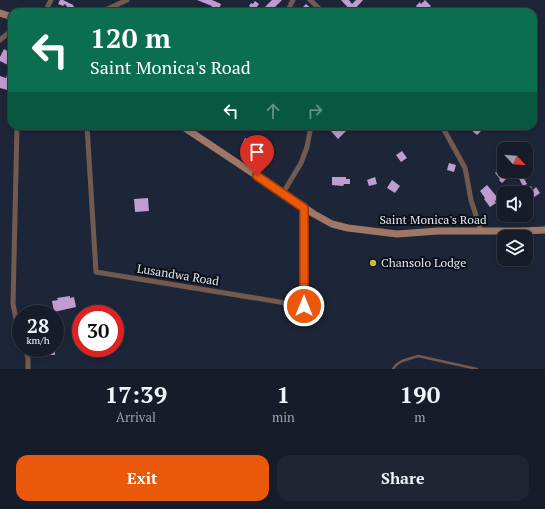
<!DOCTYPE html>
<style>
:root{--surface:#161c2a;--page:#1f2532;--text:#f1f3f6;--muted:#9ea1a8;--line:#353a47;--accent:#ea580c}
body{margin:0;font-family:"PT Serif",serif;background:var(--page);color:var(--text);height:100vh;display:flex;flex-direction:column;font-size:15px;white-space:nowrap}
*{box-sizing:border-box;margin:0}
p{font-size:13px;color:var(--muted)}
.icon{flex:none;width:22px;height:22px;fill:none;stroke:currentColor;stroke-width:2;stroke-linecap:round;stroke-linejoin:round}
.map{position:relative;height:369px;overflow:hidden}
.details{display:flex;flex-direction:column;background:var(--surface);flex:1}
.details>*{flex:none}
.guide{position:absolute;left:8px;top:8px;width:529px;height:122px;border-radius:12px;box-shadow:0 2px 6px #0003,0 0 0 1px var(--line);background:#0b6e4f;color:#fff;overflow:hidden}
.needle{width:26px;rotate:116deg}
.tools{position:absolute;left:497px;top:142px;display:grid;gap:8px}
.tools a{display:grid;place-items:center;width:36px;height:36px;border-radius:8px;background:var(--surface);box-shadow:0 2px 6px #0003,0 0 0 1px var(--line);font-size:20px}
.speed{position:absolute;left:12px;top:305px;display:flex;gap:8px;font-size:20px;font-weight:700;text-align:center}
.speed>*{display:grid;place-content:center;width:52px;height:52px;border-radius:50%;background:var(--surface);box-shadow:0 2px 6px #0003,0 0 0 1px var(--line);line-height:1}
.speed small{font-size:10px;font-weight:400}
.speed .limit{border:6px solid #d22;background:#fff;color:#111}
.pin{position:absolute;display:grid;place-items:center;width:34px;height:34px;color:#fff;margin:-41px -17px;border-radius:50% 50% 50% 0;rotate:-45deg;box-shadow:0 0 4px #0007}
.pin .icon{rotate:45deg}
.me{position:absolute;width:44px;margin:-22px;rotate:0deg;stroke-linejoin:round;filter:drop-shadow(0 0 3px #0008)}
.turn{display:flex;align-items:center;gap:14px;height:84px;padding:0 16px;font-size:18px}
.turn .icon{width:52px;height:52px;stroke-width:2.5}
.turn b{display:block;font-size:28px;line-height:34px}
.lanes{display:flex;align-items:center;height:38px;padding:0 16px;background:#0003;justify-content:center;gap:20px;direction:ltr}
.lanes .off{opacity:.35}
.eta{display:flex;justify-content:space-evenly;align-items:center;height:68px;text-align:center}
.eta b{font-size:24px;font-weight:800;line-height:28px}
.primary-button{display:flex;gap:8px;margin-top:auto;padding:8px 16px}
.primary-button a{flex:1;height:46px;border-radius:12px;background:var(--accent);color:#fff;font-size:16px;font-weight:800;line-height:46px;text-align:center}
.primary-button a+a{background:var(--page);color:var(--text)}
.map>svg:first-child{display:block}
</style>
<div class="map">
<svg width="545" height="369" viewBox="0 0 545 369">
<rect width="100%" height="100%" fill="#1d2638"/>
<g fill="#c19dcf">
<path d="M60,0h3l8,4h1l4,5 -5,3 -6,-8 -2,2 -5,-2z"/>
<path d="M197,0h15l9,4 -3,8h-8l2,-6z"/>
<path d="M272,0h10l-12,12h-2l-4,-4z"/>
<path d="M341,0h8l3,4 4,-4h7l-8,9 2,3h-5z"/>
<path d="M425,0l6,6 -6,6h-3l-6,-6 4,-4 1,2z"/>
<path d="M255,1l4,3 -6,8 -4,-3 1,-2 -1,-1 2,-3 2,1z"/>
<path d="M306,4l6,5 -3,3h-7l-2,-2z"/>
<path d="M4,49l7,4 -2,4 3,2v29l-1,3 -11,-3v-12l6,2 4,-12 -10,-5v-4z"/>
<path d="M336,126h6l4,5 -8,8 -7,-8z"/>
<path d="M472,126h8l3,3 -6,6 -7,-6z"/>
<path d="M245,138l13,7 -4,7 -13,-6z"/>
<path d="M402,151l5,7 -6,4 -5,-7z"/>
<path d="M449,163l7,2 -2,7 -7,-2z"/>
<path d="M500,168l8,9 -6,6 -3,-3 1,-1 -5,-6z"/>
<path d="M521,173l6,11 -4,2 -6,-11z"/>
<path d="M332,177h14v2h4v5h-6l-1,2 -11,-1z"/>
<path d="M375,177l2,7 -8,2 -2,-6z"/>
<path d="M392,180l8,6 -5,7 -8,-5z"/>
<path d="M487,185l11,13 -3,3 1,2 -6,4 -6,-8 1,-1 -5,-7z"/>
<path d="M531,186l2,4 3,-3 4,6 -7,5 -6,-9z"/>
<path d="M148,198l1,13 -14,1 -1,-13z"/>
<path d="M70,296v2l4,-1 2,10 -22,5 -2,-11 6,-1 -1,-2z"/>
<rect x="44" y="348" width="11" height="7"/>
</g>
<g fill="none" stroke-linecap="round" stroke-linejoin="round">
<path stroke="#735a50" stroke-width="2.5" d="M393,369l3,-4 6,-4 16,-5 59,13"/>
<g stroke="#735a50" stroke-width="5">
<path d="M310,0l13,12"/>
<path d="M45,12l6,-12"/>
<path d="M99,12l13,-5 15,-7"/>
<path d="M287,12l6,-12"/>
<path d="M0,40l12,-10"/>
<path d="M17,126l-4,178 5,25 3,9"/>
<path d="M87,126l9,146 208,34v-98"/>
<path d="M442,126l23,42 2,10 4,22 10,31"/>
<path d="M283,193l18,-30 6,-16 4,-21"/>
<path d="M25,348l3,10v11"/>
</g>
<g stroke="#9e7767" stroke-width="7">
<path d="M0,13l12,4"/>
<path d="M182,126l132,88 18,10 16,4 49,6 41,-3h84l23,-1"/>
</g>
</g>
<g fill="none" stroke-linecap="round" stroke-linejoin="round">
<g stroke="#983908" stroke-width="10">
<path id="route" d="M257,176l47,32v98"/>
</g>
<use href="#route" stroke="#ea580c" stroke-width="7"/>
</g>
<circle fill="#ccb938" stroke="#0b0f17" stroke-width="1.5" cx="373" cy="263" r="4"/>
<g text-anchor="middle" stroke-width="4" stroke-linejoin="round" paint-order="stroke">
<g font-size="12" fill="#e1e8f4" stroke="#0b0f17">
<text x="433" y="224">Saint Monica's Road</text>
<text transform="translate(178 275) rotate(9)" y="4">Lusandwa Road</text>
</g>
<g font-size="12" fill="#e1e8f4" stroke="#0b0f17" text-anchor="start">
<text x="381" y="267">Chansolo Lodge</text>
</g>
</g>
</svg>
<div class="tools">
<a><svg class="needle" viewBox="-14 -14 28 28"><path d="M0-13l5 13h-10z" fill="#e53935"/><path d="M0 13l5-13h-10z" fill="#9ea1a8"/></svg></a>
<a><svg class="icon" aria-label="sound" viewBox="0 0 24 24"><path d="M4 9h4l5-4v14l-5-4H4zM17 9q2 3 0 6"/></svg></a>
<a><svg class="icon" aria-label="layers" viewBox="0 0 24 24"><path d="M12 4l9 5-9 5-9-5zM3 14l9 5 9-5"/></svg></a>
</div>
<div class="speed"><div>28<small>km/h</small></div><div class="limit">30</div></div>
<div class="pin" style="left:257px;top:176px;background:#d93025"><svg class="icon" aria-label="arrive" viewBox="0 0 24 24"><path d="M6 21V4h12l-3 4 3 4H6"/></svg></div>
<svg class="me" style="left:304px;top:306px" viewBox="-20 -20 40 40"><circle r="17" fill="#ea580c" stroke="#fff" stroke-width="3"/><path d="M0-11L8 9 0 5-8 9z" fill="#fff"/></svg>
<div class="guide">
<div class="turn"><svg class="icon" aria-label="left" viewBox="0 0 24 24"><path d="M17 20v-9H6M10 6l-5 5 5 5"/></svg><div><b>120 m</b>Saint Monica's Road</div></div>
<div class="lanes"><svg class="icon" aria-label="left" viewBox="0 0 24 24"><path d="M17 20v-9H6M10 6l-5 5 5 5"/></svg><svg class="icon off" aria-label="ahead" viewBox="0 0 24 24"><path d="M12 20V5M6 11l6-6 6 6"/></svg><svg class="icon off" aria-label="right" viewBox="0 0 24 24"><path d="M7 20v-9h11M14 6l5 5-5 5"/></svg></div>
</div>
</div>
<section class="details">
<div class="eta">
<div><b>17:39</b><p>Arrival</p></div>
<div><b>1</b><p>min</p></div>
<div><b>190</b><p>m</p></div>
</div>
<div class="primary-button"><a>Exit</a><a>Share</a></div>
</section>
